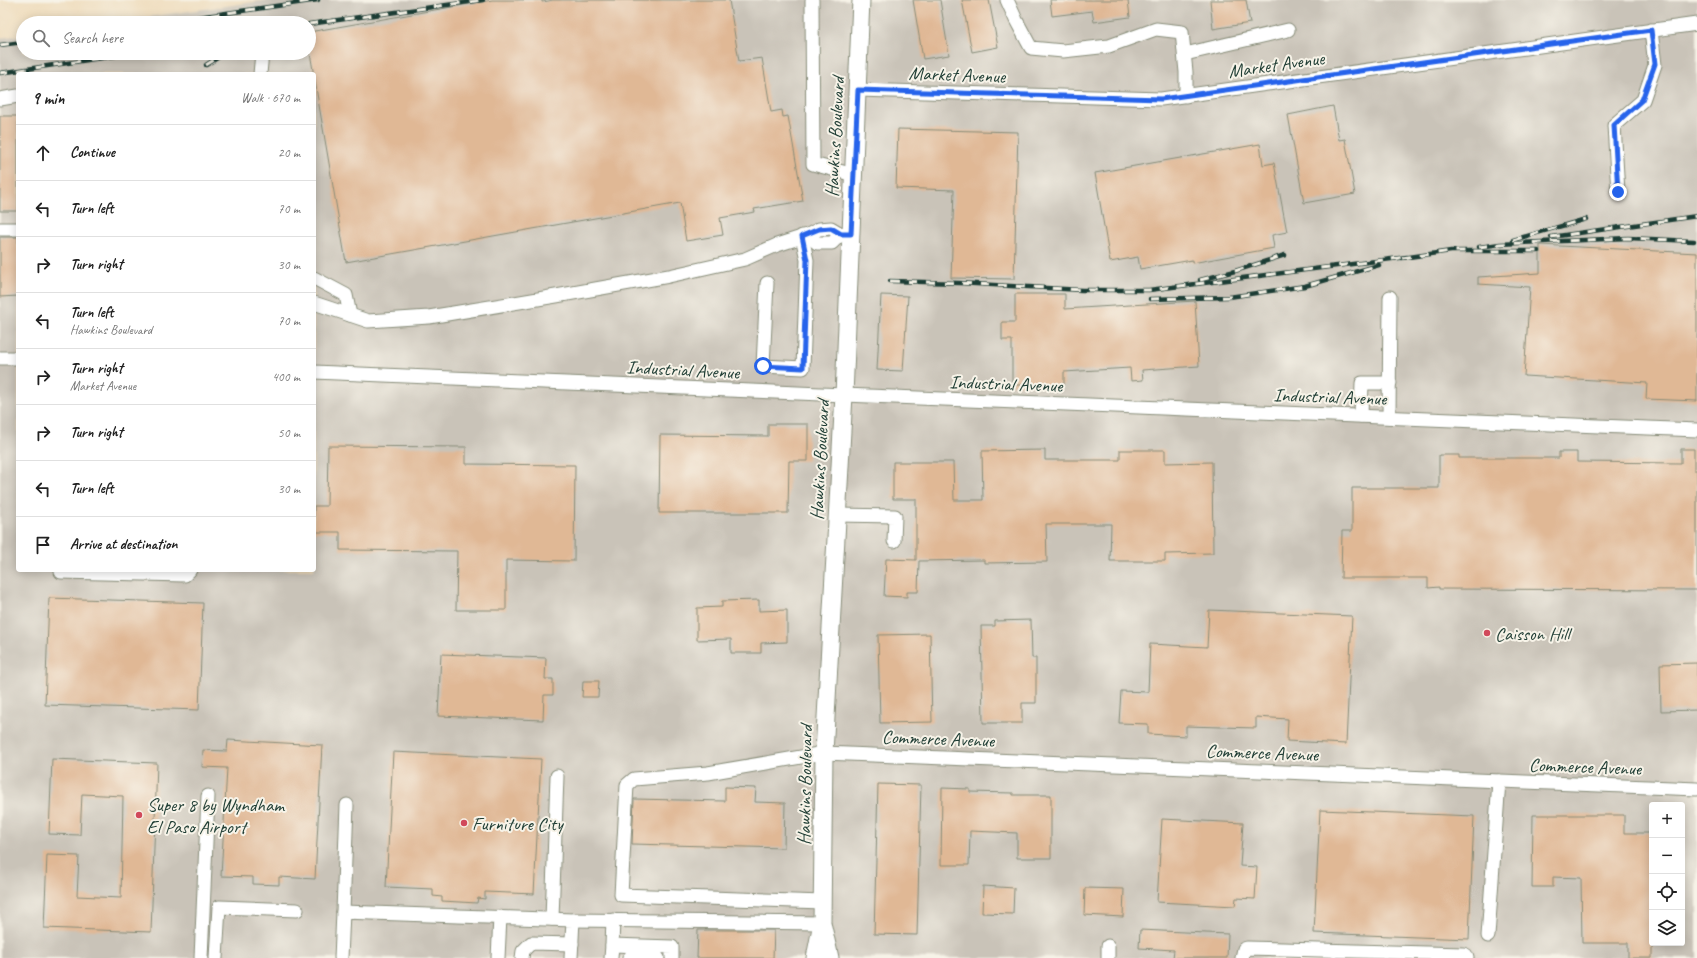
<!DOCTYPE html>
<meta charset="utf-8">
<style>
body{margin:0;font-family:Caveat,sans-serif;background:#f6f6f6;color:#222}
.controls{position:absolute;right:12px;bottom:12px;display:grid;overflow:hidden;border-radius:4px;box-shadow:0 2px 10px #0003}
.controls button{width:36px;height:36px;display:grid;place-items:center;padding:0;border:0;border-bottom:1px solid #e0e0e0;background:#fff;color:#222;font:20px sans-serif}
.stop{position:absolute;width:12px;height:12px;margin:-9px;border:3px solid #2563eb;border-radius:50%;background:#fff}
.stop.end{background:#2563eb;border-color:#fff;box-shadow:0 1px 4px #0008}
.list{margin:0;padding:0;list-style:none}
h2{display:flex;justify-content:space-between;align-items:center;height:52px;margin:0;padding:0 16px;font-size:17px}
h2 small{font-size:13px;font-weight:400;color:#767676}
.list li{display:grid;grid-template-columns:26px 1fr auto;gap:12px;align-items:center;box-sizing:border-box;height:56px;padding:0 16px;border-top:1px solid #e0e0e0}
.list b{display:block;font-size:15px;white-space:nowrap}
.list p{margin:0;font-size:13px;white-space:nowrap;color:#767676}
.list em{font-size:13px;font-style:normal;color:#767676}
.icon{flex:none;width:22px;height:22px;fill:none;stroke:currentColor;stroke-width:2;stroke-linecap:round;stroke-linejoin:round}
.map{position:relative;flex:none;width:1697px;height:958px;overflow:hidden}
.search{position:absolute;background:#fff;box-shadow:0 2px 10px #0003;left:16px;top:16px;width:300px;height:44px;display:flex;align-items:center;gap:10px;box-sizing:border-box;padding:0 14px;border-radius:22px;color:#767676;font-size:15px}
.panel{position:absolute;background:#fff;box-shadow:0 2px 10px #0003;left:16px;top:72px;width:300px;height:500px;border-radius:4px}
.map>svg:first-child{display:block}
.industrial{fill:#c9c3b8;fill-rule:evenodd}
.building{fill:#e0b895}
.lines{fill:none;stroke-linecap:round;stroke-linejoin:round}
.minor-casing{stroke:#878c78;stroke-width:15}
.major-casing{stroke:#878c78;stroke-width:19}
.minor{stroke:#fff;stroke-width:13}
.major{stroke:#fff;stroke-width:17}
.rail-casing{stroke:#1f3d34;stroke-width:4.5}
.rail{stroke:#f7f3e8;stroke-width:3;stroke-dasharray:9;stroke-linecap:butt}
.route{stroke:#2563eb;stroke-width:5}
.poi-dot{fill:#d1495b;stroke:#f7f3e8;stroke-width:1.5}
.labels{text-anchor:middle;stroke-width:4;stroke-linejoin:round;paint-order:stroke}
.street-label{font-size:19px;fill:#1f3d34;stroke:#f7f3e8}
.poi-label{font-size:19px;fill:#1f3d34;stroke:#f7f3e8;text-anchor:start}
</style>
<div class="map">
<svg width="1697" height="958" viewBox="0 0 1697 958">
<rect width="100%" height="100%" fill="#f7f3e8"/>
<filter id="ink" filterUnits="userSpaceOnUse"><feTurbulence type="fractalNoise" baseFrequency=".025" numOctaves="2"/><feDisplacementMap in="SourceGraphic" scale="8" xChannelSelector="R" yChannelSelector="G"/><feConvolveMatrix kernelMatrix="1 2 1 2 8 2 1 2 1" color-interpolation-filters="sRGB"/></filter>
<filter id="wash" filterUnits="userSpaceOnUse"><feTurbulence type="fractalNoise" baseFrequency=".012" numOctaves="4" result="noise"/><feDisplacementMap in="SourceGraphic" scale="16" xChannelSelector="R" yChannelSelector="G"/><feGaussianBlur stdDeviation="0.9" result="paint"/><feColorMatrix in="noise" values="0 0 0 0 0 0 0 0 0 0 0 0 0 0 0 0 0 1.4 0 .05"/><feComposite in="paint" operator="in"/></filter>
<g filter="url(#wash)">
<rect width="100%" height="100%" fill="#efdcbb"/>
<path class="industrial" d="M268,0h1429v958h-1697v-920l23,-3v18h286v-30h-203zM18,74h296v496h-296zM1652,805h30v138h-30z"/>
<g id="blocks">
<g class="building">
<polygon points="492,0 542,0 542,2 553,0 729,0 739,61 762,58 771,112 782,110 783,117 788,116 803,201 754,209 755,212 720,218 723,235 686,241 680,203 346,262 309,47 309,32"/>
<polygon points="913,0 940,0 949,55 923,59"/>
<polygon points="962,0 989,0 998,47 972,52"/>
<polygon points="1050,0 1128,0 1130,17 1094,22 1092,11 1052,16"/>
<polygon points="1210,0 1246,0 1250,23 1213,29"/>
<polygon points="1333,106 1339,140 1345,139 1355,194 1304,203 1288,115"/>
<rect x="0" y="116" width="18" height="95"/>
<polygon points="898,129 1018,132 1014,279 951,278 954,190 896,188"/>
<polygon points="1260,144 1263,165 1274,163 1287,232 1272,235 1274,248 1192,263 1192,260 1140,269 1138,257 1110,262 1095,173"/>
<polygon points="0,237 18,237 18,296 0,297"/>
<polygon points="1540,245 1697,253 1697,401 1646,399 1647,383 1524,376 1530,287 1478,284 1478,277 1540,273"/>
<polygon points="1015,294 1065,294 1065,309 1195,301 1199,366 1142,370 1143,380 1131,381 1130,368 1064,372 1064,385 1012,385 1012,340 1002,340 1002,322 1015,322"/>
<polygon points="881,295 908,296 903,371 877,370"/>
<polygon points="768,424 808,424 808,461 789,461 788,513 659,513 660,435 768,436"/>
<polygon points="328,446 466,447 466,464 575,465 574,561 506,560 506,610 456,610 457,551 340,550 340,532 314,532 314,506 327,506"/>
<polygon points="1681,449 1694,449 1694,470 1697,470 1697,590 1439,589 1439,587 1428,588 1428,578 1341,578 1342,531 1352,531 1352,488 1439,488 1439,455 1459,455 1459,458 1559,458 1559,452 1577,452 1577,462 1681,463"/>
<polygon points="1045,450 1045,460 1120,460 1120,450 1165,450 1165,463 1212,462 1213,553 1165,554 1165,561 1110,561 1111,524 1046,524 1047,562 984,563 984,560 919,561 918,592 907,592 907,597 884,596 886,559 916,560 916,499 893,499 893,462 953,462 954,500 983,500 982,451"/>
<polygon points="49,598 203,603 199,710 45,705"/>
<polygon points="759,600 759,611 787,610 787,642 761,643 761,653 731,653 731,639 697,640 697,608 722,607 722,601"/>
<polygon points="1209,610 1352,616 1346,744 1287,741 1288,719 1256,717 1256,728 1186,726 1186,736 1148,734 1148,724 1119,723 1121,691 1148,692 1150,644 1207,647"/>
<polygon points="1031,620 1032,658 1036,658 1036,703 1022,703 1022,723 983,723 981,626 995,626 995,621"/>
<polygon points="930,634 932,722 880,723 878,635"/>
<polygon points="441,654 546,658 545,679 553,679 553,695 544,695 543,720 438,716"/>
<polygon points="1697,663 1697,710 1661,711 1660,664"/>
<polygon points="583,681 599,681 598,697 582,697"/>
<polygon points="228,740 322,745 315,879 279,877 279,885 253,884 253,877 221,876 227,768 202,767 203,750 227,751"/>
<polygon points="393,752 541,759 534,894 485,892 485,899 478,898 477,903 442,901 442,897 433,896 433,889 386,887"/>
<polygon points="52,759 157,763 151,932 44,928 47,855 79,856 77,896 121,898 123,796 82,794 80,835 49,834"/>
<polygon points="878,784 921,785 917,935 874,934"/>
<polygon points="725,787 756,788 755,802 785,803 784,848 632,844 634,799 725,801"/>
<polygon points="942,788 970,789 970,792 1013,793 1013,795 1051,795 1051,858 1017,858 1017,833 970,831 969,865 941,865"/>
<polygon points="1320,810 1474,816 1469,939 1314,933"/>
<polygon points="1533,815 1624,815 1624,833 1652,833 1652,958 1628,958 1628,943 1582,943 1581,878 1553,877 1553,887 1532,887"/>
<polygon points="1162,819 1243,823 1240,866 1257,867 1255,899 1236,898 1235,906 1157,902"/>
<polygon points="983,886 1014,888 1013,914 982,913"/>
<polygon points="1085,888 1124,889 1123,917 1084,915"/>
<polygon points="698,930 774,930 773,958 697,958"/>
<polygon points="1140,930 1228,934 1227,958 1173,958 1174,950 1139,948"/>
</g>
</g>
</g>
<g filter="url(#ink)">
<use href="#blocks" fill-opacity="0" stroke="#878c78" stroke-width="1"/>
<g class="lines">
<defs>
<g id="minor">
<polyline points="812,0 813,164 854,175"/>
<polyline points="1007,0 1016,20 1031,48 1063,51 1109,46 1156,29 1182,32 1186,72 1186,96"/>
<polyline points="1185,54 1288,30"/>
<polyline points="260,74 262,53"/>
<polyline points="858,90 1161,99 1697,24"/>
<polyline points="0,99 18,96"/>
<polyline points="1618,192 1614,125 1643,100 1655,65 1651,30"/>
<polyline points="0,229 18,229"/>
<polyline points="808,235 817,243 832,243 841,234"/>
<polyline points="314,278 346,295 350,315"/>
<polyline points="767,283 763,366 803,368 807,260 802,236"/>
<polyline points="314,303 368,321 429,317 556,296 669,276 745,259 777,245 808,235 819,229 831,228 841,234 851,234"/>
<polyline points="0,358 18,358"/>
<polyline points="314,372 844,395 1697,430"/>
<polyline points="1361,416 1362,383 1390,383"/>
<polyline points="1389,417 1390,297"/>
<polyline points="837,515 895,516 894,541"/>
<polyline points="61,570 61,572 185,575 190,570"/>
<polyline points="823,902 621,895 627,785 634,779 708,773 824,753 1697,789"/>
<polyline points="343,912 347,805"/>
<polyline points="552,919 557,776"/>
<polyline points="573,920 822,923"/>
<polyline points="1488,936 1499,781"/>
<polyline points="612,945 613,920"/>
<polyline points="201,958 208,796"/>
<polyline points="216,958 219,907 297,910"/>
<polyline points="341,958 343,912 573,920 571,958"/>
<polyline points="498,958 500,917"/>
<polyline points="522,958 523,951 531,943 572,944"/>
<polyline points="611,958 612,945 672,947 672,958"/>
<polyline points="629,958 633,955 656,956 658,958"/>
<polyline points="1108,958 1108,946"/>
<polyline points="1242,958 1244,949 1247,948 1463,954 1466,955 1467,958"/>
</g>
<g id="major">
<polyline points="823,927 830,958"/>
<polyline points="815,958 822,923 824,753 844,395 861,0"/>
</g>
</defs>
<use href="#minor" class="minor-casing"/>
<use href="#major" class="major-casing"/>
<use href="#minor" class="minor"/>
<use href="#major" class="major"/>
<defs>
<g id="rail">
<polyline points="157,23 318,0"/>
<polyline points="210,23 225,18"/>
<polyline points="309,24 483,0"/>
<polyline points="0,45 23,42"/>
<polyline points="206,65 225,53"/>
<polyline points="0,73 135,53"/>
<polyline points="1551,237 1697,216"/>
<polyline points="1513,240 1586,219"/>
<polyline points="1479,247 1500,244 1628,238 1694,241"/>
<polyline points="1402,258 1451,251 1538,251"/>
<polyline points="1200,280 1235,271 1285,255"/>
<polyline points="890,281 959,283 1082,290 1149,290 1407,257"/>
<polyline points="1150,299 1229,297 1305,286 1379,265"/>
</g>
</defs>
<use href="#rail" class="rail-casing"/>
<use href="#rail" class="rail"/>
</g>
</g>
<g class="lines" filter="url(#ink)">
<polyline class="route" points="763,366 803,368 807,260 802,236 819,229 831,228 841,234 851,234 858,90 1161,99 1651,30 1655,64 1642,100 1614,125 1618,192"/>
</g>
<g class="poi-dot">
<circle cx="1487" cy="633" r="4"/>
<circle cx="139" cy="815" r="4"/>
<circle cx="464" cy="823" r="4"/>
</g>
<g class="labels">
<g class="street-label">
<text transform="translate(1276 64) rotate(-8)" y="7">Market Avenue</text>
<text transform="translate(957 74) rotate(2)" y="7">Market Avenue</text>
<text transform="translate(834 137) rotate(-87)" y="7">Hawkins Boulevard</text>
<text transform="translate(683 369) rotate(3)" y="7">Industrial Avenue</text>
<text transform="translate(1006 383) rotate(2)" y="7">Industrial Avenue</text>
<text transform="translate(1330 396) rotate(2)" y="7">Industrial Avenue</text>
<text transform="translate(819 460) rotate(-87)" y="7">Hawkins Boulevard</text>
<text transform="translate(938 738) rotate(2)" y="7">Commerce Avenue</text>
<text transform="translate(1262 752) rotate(2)" y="7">Commerce Avenue</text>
<text transform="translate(1585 766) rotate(2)" y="7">Commerce Avenue</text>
<text transform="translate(804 785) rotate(-89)" y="7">Hawkins Boulevard</text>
</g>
<g class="poi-label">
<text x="1495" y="640">Caisson Hill</text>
<text x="147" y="811">Super 8 by Wyndham<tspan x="147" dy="22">El Paso Airport</tspan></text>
<text x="472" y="830">Furniture City</text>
</g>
</g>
</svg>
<div class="controls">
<button>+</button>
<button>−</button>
<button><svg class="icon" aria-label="locate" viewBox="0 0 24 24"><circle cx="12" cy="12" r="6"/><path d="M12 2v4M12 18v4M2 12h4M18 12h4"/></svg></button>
<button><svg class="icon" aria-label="layers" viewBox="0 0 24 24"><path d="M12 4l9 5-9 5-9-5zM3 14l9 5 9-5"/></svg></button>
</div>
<div class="stop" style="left:763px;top:366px"></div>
<div class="stop end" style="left:1618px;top:192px"></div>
<div class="search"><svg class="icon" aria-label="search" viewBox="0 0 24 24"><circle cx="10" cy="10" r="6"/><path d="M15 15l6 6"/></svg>Search here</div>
<section class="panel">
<h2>9 min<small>Walk · 670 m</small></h2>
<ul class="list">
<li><svg class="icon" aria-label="ahead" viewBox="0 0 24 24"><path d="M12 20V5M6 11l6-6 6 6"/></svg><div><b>Continue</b></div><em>20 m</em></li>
<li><svg class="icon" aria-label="left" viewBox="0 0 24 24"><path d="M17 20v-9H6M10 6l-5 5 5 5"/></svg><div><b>Turn left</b></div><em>70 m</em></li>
<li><svg class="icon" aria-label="right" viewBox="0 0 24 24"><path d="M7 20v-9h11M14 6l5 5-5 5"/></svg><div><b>Turn right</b></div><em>30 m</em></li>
<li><svg class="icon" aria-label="left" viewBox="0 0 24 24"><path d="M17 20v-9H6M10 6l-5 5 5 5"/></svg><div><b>Turn left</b><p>Hawkins Boulevard</p></div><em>70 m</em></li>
<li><svg class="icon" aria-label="right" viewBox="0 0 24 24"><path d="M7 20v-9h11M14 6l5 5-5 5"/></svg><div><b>Turn right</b><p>Market Avenue</p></div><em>400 m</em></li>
<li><svg class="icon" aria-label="right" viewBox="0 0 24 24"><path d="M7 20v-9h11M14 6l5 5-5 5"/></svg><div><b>Turn right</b></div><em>50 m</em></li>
<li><svg class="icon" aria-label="left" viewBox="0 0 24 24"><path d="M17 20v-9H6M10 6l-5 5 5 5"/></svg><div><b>Turn left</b></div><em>30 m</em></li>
<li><svg class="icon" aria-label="arrive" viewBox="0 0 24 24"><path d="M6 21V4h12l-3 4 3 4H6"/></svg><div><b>Arrive at destination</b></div></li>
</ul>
</section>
</div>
